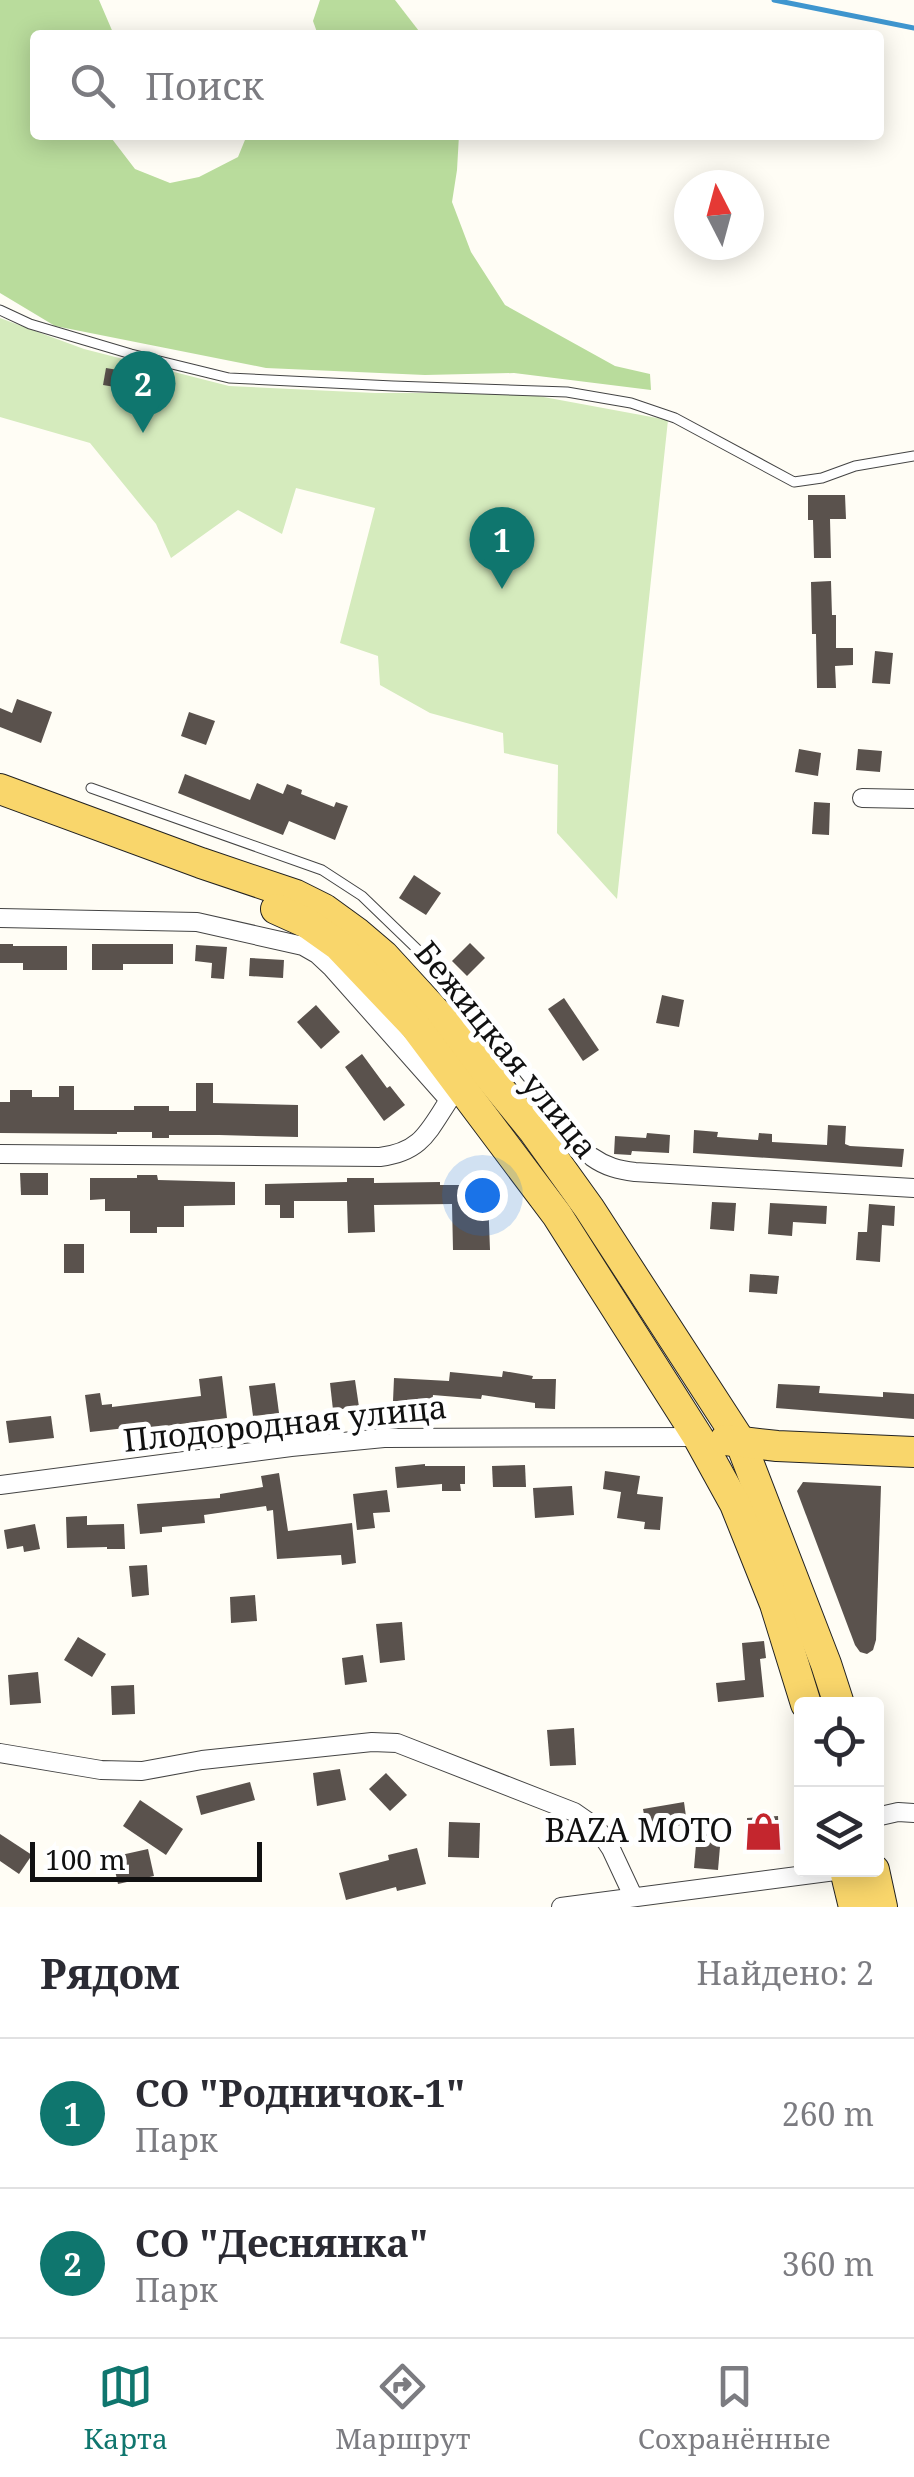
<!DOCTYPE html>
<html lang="ru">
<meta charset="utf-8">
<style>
body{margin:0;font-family:"Noto Serif",serif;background:#f2f2f3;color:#2b2b33}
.controls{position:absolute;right:30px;bottom:30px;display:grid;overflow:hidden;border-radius:10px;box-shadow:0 5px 25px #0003}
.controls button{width:90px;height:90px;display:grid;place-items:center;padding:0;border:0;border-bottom:2px solid #e1e1e2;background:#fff;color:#2b2b33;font:50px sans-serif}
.compass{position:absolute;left:674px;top:170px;width:90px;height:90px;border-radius:50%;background:#fff;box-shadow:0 5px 25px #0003;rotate:354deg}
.scale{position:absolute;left:30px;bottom:25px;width:232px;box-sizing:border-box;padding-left:10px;border:5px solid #111;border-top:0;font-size:28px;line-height:35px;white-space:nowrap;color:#111;-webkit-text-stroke:8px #fff;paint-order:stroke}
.you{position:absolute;left:482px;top:1195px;width:35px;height:35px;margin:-25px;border:8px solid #fff;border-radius:50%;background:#1a73e8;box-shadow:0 0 0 15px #1a73e833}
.badge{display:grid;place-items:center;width:65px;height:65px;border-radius:50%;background:#0f766e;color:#fff;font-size:32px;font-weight:700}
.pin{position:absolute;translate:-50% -82px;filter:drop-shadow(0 2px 5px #0008)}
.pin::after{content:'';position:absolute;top:52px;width:35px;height:30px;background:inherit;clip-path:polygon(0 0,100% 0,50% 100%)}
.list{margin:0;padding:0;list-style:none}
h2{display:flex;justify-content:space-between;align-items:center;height:130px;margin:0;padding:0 40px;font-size:42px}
h2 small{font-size:32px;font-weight:400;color:#7c7c81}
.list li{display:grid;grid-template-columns:65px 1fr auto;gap:30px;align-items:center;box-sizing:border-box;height:150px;padding:0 40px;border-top:2px solid #e1e1e2}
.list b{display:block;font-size:38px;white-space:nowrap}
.list p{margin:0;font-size:32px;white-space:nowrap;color:#7c7c81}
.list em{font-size:32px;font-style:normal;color:#7c7c81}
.icon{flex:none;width:55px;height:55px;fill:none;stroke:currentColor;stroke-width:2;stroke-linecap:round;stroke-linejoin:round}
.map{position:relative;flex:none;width:914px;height:1907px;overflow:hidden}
.search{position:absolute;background:#fff;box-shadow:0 5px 25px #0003;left:30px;right:30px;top:30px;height:110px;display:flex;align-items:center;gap:25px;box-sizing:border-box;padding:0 35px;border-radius:10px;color:#7c7c81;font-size:38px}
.sheet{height:430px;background:#fff}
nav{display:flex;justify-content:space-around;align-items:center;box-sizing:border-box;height:140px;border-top:2px solid #e1e1e2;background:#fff;font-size:28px;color:#7c7c81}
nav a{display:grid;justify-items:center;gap:5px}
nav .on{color:#0f766e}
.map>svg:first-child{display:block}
.green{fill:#d5ebbd}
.forest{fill:#b9dc9c}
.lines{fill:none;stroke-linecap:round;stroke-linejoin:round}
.stream{stroke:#3f96cf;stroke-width:5}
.building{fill:#5a524d}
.lane-casing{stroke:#444;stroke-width:11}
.street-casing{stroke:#444;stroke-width:20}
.primary-casing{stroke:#222;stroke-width:32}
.lane{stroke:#fff;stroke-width:9}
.street{stroke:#fff;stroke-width:18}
.primary{stroke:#f9d66b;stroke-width:30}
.labels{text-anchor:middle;stroke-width:10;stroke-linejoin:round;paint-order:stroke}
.street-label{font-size:32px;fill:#111;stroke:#fff}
.poi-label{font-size:32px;fill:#111;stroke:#fff;text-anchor:end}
</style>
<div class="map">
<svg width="914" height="1907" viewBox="0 0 914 1907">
<rect width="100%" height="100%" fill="#fffdf5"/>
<polygon class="green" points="0,318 84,349 229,386 375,393 522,393 668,420 617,899 557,833 558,765 504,753 503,733 430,713 380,685 378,656 340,643 375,508 296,488 282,534 238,510 171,558 156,524 90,443 0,417"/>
<g class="forest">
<polygon points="0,0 99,0 114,35 35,35 35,135 109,135 135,169 170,183 199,177 238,157 247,135 459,135 457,170 452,202 471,252 505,305 615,366 650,374 651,390 514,373 425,375 266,368 55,326 0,293"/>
<polygon points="320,0 395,0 422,35 318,35 313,21"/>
</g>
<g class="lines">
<polyline class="stream" points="774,0 914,28"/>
</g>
<g class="building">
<polygon points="106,368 136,373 133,390 103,385"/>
<polygon points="808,495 845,495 846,519 830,519 831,558 814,558 813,520 808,520"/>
<polygon points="831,581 832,615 836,615 836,648 853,648 853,665 835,666 836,688 817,688 816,634 812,634 811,582"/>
<polygon points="875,651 893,653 890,684 872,683"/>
<polygon points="17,699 52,712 41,743 0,727 0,708 12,713"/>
<polygon points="189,712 215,721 206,745 181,736"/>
<polygon points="799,749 821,753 818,776 795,772"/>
<polygon points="858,749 882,751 880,772 856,770"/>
<polygon points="185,774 250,800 257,783 283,794 287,784 302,790 301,794 334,807 336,802 348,806 335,840 289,821 283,835 178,793"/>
<polygon points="814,802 830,803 829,835 812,834"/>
<polygon points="414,875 441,893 426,915 399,898"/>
<polygon points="470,943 485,958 467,976 452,961"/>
<polygon points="0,944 13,944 13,946 67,946 67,970 23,970 23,963 0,963"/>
<polygon points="92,944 173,944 173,964 123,964 123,970 92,970"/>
<polygon points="196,945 227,947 224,979 211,978 212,963 195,961"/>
<polygon points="250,958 284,960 283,978 249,976"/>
<polygon points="662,995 684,1000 679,1027 656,1023"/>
<polygon points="564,998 599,1050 583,1061 548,1009"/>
<polygon points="316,1005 340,1032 321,1049 297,1022"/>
<polygon points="362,1054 387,1088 390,1086 405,1105 384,1121 345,1067"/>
<polygon points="196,1083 213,1083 213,1103 298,1105 298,1137 219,1135 169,1135 169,1138 152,1138 152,1132 117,1132 117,1134 0,1133 0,1102 10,1102 10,1090 32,1090 32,1097 59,1097 59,1086 74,1086 74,1110 134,1110 134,1106 169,1106 169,1111 196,1111"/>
<polygon points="828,1125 846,1126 845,1144 850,1146 904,1149 902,1167 693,1153 694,1130 718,1132 717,1137 758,1140 759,1133 772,1134 772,1142 827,1145"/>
<polygon points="647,1133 670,1135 669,1153 632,1151 631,1155 614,1154 615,1136 646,1138"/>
<polygon points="20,1173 48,1173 48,1195 21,1195"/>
<polygon points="137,1175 157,1175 158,1180 235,1182 235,1205 184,1206 184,1227 157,1227 157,1233 130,1233 130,1211 105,1211 105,1199 90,1200 90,1178 137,1178"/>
<polygon points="347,1178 374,1178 374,1183 440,1182 440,1185 464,1185 464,1192 478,1192 478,1197 488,1197 490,1250 453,1250 452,1204 374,1205 375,1232 348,1233 347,1201 294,1201 294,1218 280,1218 280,1205 265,1205 265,1184 347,1182"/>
<polygon points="712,1202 736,1203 734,1231 710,1229"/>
<polygon points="770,1203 827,1206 826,1224 793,1222 792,1236 768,1234"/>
<polygon points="869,1204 895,1206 894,1226 882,1225 880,1262 856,1260 858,1232 867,1232"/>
<rect x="64" y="1244" width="20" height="29"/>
<polygon points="750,1274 779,1276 777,1294 749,1292"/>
<polygon points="503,1371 533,1376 532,1379 556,1379 555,1409 535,1408 535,1403 482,1395 481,1399 433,1395 432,1403 393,1401 394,1378 449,1381 450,1372 502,1377"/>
<polygon points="222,1376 227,1418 126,1431 126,1428 90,1432 85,1395 100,1393 102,1405 112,1404 112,1407 201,1396 199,1379"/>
<polygon points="355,1380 359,1407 333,1410 330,1383"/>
<polygon points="275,1383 279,1413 253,1416 249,1386"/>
<polygon points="778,1384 820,1386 819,1393 883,1397 883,1392 914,1394 914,1419 776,1408"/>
<polygon points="51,1416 54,1438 9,1443 6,1421"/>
<polygon points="425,1464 425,1466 465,1466 465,1484 460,1484 461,1491 442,1491 442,1484 397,1488 395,1467"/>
<polygon points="525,1465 526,1487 493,1487 492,1466"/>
<polygon points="605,1471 640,1476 637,1494 663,1497 660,1530 644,1529 645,1522 617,1518 621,1492 603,1489"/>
<polygon points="279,1473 288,1531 352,1523 356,1563 342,1565 341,1555 277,1559 273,1510 267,1511 266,1506 204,1515 205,1523 162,1527 162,1532 140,1534 137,1504 220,1498 220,1494 263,1487 261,1476"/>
<polygon points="803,1482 881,1486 876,1640 873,1650 867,1654 860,1652 855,1645 797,1491"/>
<polygon points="572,1486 574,1515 535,1518 533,1488"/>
<polygon points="387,1490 390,1512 373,1513 375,1528 357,1530 353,1494"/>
<polygon points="87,1516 87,1525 124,1524 125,1549 107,1549 107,1547 67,1548 66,1517"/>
<polygon points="35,1524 40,1549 24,1552 23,1546 7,1549 4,1530"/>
<polygon points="147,1565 149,1595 132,1597 129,1566"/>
<polygon points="255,1595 257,1621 231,1623 230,1597"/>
<polygon points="402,1622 405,1660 380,1663 376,1624"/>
<polygon points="78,1637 106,1654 92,1677 64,1660"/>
<polygon points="764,1641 766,1658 760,1659 764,1697 718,1702 716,1683 745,1680 742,1643"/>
<polygon points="363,1655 367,1682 345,1685 342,1658"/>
<polygon points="38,1672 41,1703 10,1705 8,1675"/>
<polygon points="134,1685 135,1714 112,1715 111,1686"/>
<polygon points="574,1728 576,1765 550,1766 547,1730"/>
<polygon points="340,1769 346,1800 317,1806 313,1773"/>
<polygon points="386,1773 407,1795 390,1811 369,1789"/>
<polygon points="250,1782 255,1800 201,1815 196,1796"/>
<polygon points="140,1800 183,1829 166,1855 123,1826"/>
<polygon points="684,1802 687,1824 647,1831 643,1809"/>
<polygon points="778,1816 779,1843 748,1845 747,1818"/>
<polygon points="449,1822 480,1823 479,1858 448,1857"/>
<polygon points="697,1833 721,1835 718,1870 694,1868"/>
<polygon points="0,1834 32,1855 19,1874 0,1861"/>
<polygon points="417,1848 426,1884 397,1891 396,1887 346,1900 339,1873 389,1860 388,1855"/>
<polygon points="148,1849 154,1876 118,1884 112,1857"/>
</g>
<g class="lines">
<defs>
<g id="lane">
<polyline points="0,310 30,324 131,354 229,378 393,386 567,392 631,403 675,418 794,482 822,478 855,466 914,456"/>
<polyline points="91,788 322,870 362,896 448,979 592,1157"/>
</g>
<g id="street">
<polyline points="862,798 914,799"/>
<path d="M0,918l197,4 106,24 14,8 15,14 117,132c-21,32 -28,52 -69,57l-380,-3"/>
<path d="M592,1157c14,10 27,13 43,15l279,16"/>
<polyline points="0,1485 291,1447 384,1438 698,1437"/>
<polyline points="0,1753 101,1770 142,1771 202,1760 372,1742 397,1743 574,1812 597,1828 611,1849 633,1896"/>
<polyline points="876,1817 898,1812 914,1813"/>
<polyline points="561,1907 843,1870"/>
</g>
<g id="primary">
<polyline points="0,789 201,863 296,895 324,909 357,933 384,956 450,1028 533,1130 589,1208 740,1441 826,1664 839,1704"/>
<polyline points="276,909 307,923 338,945 415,1026 557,1215 698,1437 735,1504 775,1604 806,1704"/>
<polyline points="725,1440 777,1446 914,1452"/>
<polyline points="845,1870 854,1907"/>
<polyline points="874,1870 882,1907"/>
</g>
</defs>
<use href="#lane" class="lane-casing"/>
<use href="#street" class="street-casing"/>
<use href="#primary" class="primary-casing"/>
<use href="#lane" class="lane"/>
<use href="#street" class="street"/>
<use href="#primary" class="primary"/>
</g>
<defs>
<symbol id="shop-bare" viewBox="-9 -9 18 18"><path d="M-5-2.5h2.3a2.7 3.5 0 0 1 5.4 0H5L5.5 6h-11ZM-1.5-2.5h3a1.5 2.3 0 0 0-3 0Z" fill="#c4262e" stroke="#fff" stroke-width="2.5" paint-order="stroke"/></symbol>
</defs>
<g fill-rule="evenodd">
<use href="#shop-bare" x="736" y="1804" width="55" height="55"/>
</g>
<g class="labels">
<g class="street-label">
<text transform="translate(506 1050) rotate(51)" y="11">Бежицкая улица</text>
<text transform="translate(285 1424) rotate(-6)" y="11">Плодородная улица</text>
</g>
<g class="poi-label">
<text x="733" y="1842">BAZA MOTO</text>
</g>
</g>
</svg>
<div class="controls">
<button><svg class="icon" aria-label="locate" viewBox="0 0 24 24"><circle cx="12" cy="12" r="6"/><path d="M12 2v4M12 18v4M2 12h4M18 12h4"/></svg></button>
<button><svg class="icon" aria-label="layers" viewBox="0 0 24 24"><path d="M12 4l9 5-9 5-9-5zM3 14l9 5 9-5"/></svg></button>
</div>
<svg class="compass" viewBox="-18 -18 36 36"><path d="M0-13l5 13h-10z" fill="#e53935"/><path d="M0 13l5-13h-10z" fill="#7c7c81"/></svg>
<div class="scale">100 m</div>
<div class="you"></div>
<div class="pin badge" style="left:502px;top:589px">1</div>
<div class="pin badge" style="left:143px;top:433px">2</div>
<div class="search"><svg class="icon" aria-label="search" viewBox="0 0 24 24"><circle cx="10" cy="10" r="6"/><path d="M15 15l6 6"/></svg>Поиск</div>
</div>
<section class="sheet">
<h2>Рядом<small>Найдено: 2</small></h2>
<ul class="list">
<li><span class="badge">1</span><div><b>СО &quot;Родничок-1&quot;</b><p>Парк</p></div><em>260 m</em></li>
<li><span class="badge">2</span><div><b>СО &quot;Деснянка&quot;</b><p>Парк</p></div><em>360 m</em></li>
</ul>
</section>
<nav>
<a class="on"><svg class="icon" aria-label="map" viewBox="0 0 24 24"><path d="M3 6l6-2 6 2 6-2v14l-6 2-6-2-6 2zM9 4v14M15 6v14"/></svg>Карта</a>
<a><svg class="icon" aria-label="directions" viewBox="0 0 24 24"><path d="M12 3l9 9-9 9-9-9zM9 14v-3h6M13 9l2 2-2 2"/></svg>Маршрут</a>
<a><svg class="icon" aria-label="saved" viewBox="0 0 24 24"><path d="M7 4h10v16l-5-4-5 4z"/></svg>Сохранённые</a>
</nav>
